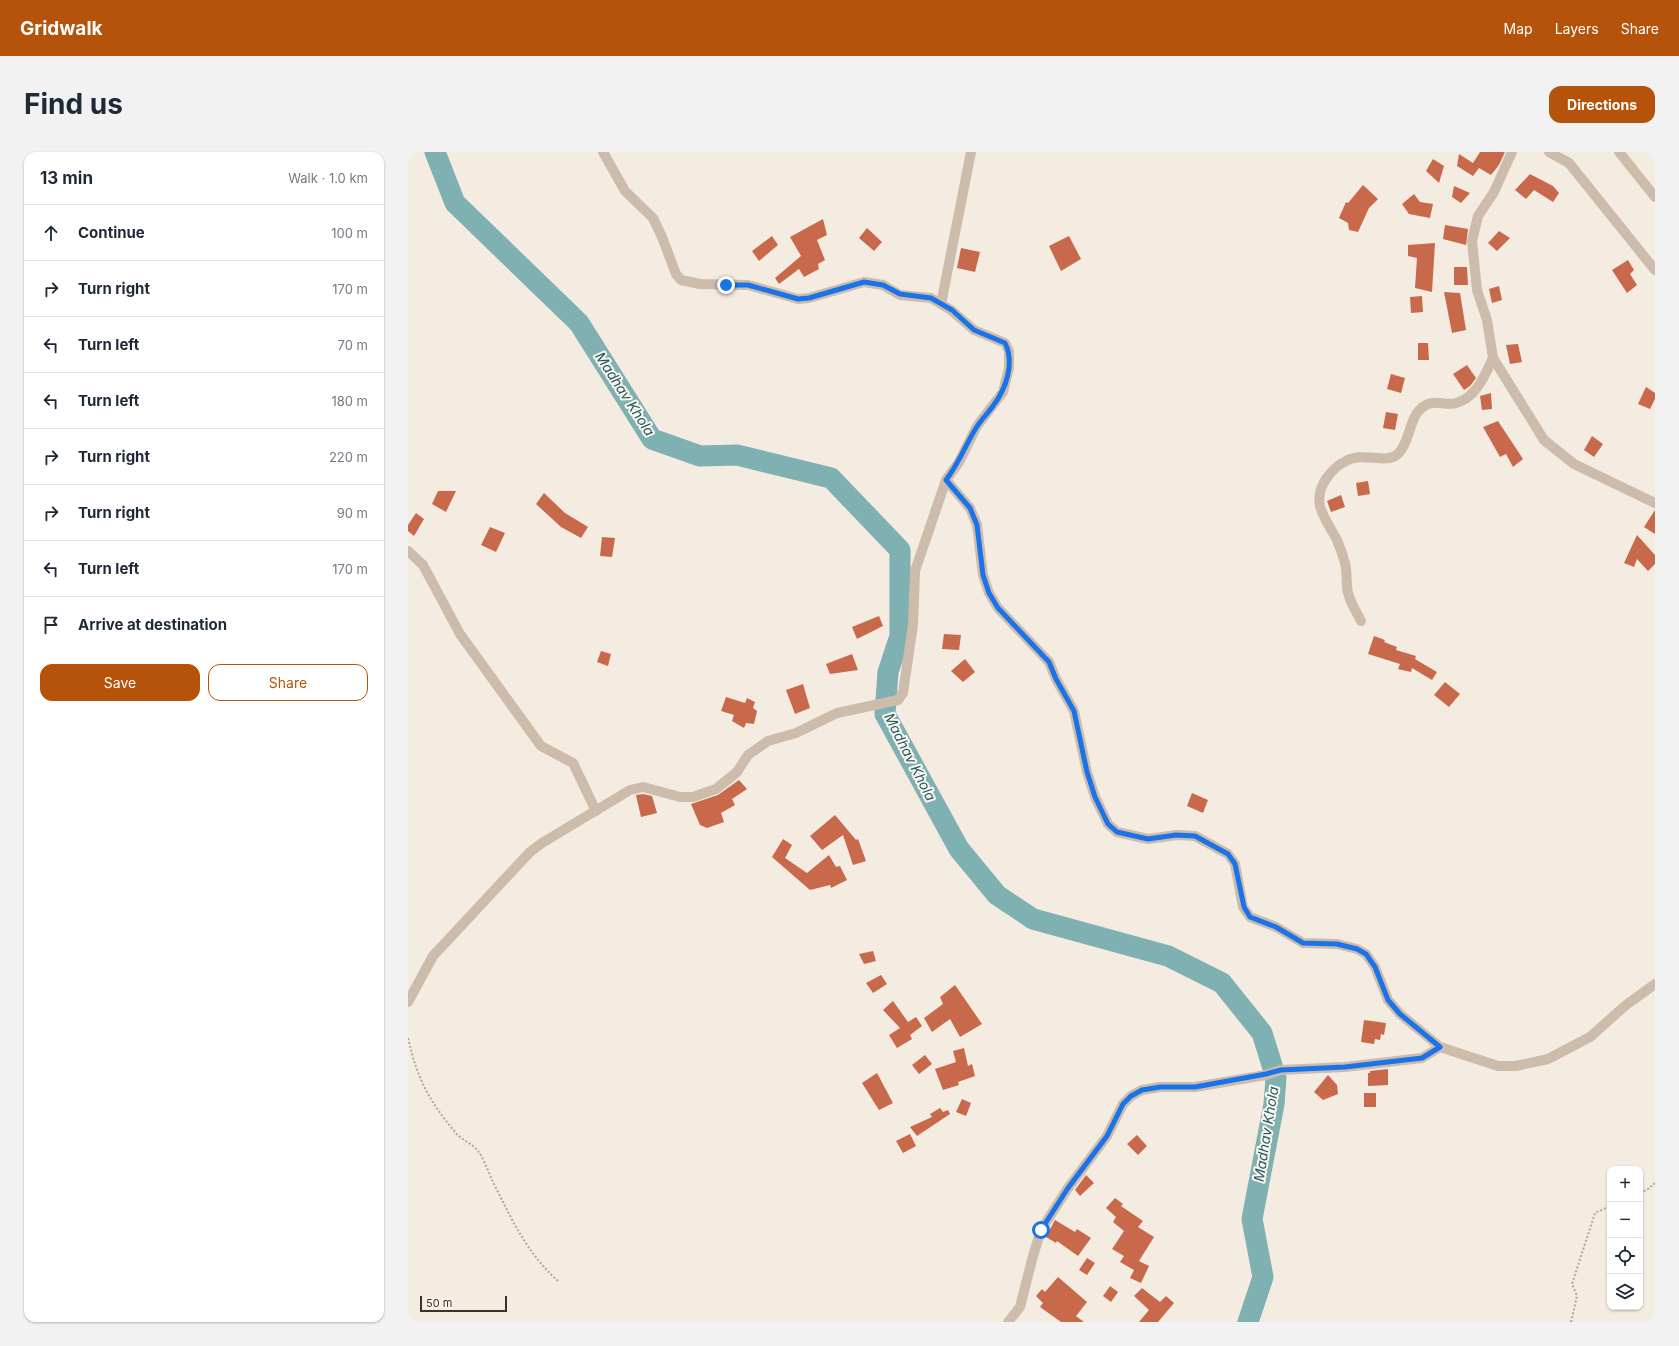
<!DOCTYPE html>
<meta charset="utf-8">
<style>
body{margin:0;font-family:Inter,sans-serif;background:#f2f2f3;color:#1f2937}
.controls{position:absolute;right:12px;bottom:12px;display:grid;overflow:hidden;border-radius:8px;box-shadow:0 1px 3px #0004}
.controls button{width:36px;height:36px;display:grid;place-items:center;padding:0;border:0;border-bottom:1px solid #e0e1e3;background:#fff;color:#1f2937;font:20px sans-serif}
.scale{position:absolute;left:12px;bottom:10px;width:87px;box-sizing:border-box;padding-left:4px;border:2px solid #3b302b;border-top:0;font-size:11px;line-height:14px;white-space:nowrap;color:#3b302b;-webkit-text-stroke:3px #fbf5ee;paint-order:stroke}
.stop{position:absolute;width:12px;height:12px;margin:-9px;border:3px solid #1a73e8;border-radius:50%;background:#fff}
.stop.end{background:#1a73e8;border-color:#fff;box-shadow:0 1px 4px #0008}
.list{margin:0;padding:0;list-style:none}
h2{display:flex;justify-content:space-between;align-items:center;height:52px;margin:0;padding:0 16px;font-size:17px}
h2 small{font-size:13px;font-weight:400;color:#747a83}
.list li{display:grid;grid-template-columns:26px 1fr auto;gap:12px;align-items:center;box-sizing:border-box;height:56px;padding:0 16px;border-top:1px solid #e0e1e3}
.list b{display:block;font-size:15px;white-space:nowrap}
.list em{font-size:13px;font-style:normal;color:#747a83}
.actions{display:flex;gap:8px;padding:12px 16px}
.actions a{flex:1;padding:9px 0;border:1px solid #b45309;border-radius:12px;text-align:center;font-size:14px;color:#b45309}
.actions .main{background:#b45309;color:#fff}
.icon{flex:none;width:22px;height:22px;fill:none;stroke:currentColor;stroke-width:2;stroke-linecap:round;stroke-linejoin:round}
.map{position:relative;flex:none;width:1247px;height:1170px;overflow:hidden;border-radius:12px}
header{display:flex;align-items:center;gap:24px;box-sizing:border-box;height:56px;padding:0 20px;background:#b45309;color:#fff}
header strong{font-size:19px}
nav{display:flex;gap:22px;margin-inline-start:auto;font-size:14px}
.intro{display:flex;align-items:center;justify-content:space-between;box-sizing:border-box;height:96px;padding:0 24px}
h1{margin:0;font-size:28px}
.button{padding:10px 18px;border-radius:12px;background:#b45309;color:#fff;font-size:14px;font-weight:700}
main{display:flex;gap:24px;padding:0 24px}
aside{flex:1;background:#fff;border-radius:12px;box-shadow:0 1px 3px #0004}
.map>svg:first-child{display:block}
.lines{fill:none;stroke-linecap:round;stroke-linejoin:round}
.river{stroke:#7fb0b2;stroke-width:21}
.building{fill:#c8694b}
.path{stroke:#b9a596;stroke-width:2;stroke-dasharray:2 2;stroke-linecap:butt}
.minor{stroke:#cdbbac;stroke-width:10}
.tertiary{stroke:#cdbbac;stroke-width:10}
.route{stroke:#1a73e8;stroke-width:5}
.labels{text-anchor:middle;stroke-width:4;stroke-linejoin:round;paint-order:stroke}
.water-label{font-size:14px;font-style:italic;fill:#1f5a5e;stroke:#fbf5ee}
</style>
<header>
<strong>Gridwalk</strong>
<nav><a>Map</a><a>Layers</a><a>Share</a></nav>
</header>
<div class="intro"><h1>Find us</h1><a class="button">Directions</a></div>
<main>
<aside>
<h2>13 min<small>Walk · 1.0 km</small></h2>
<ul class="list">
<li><svg class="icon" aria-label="ahead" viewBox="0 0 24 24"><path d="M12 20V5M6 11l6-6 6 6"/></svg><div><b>Continue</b></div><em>100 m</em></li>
<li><svg class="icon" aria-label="right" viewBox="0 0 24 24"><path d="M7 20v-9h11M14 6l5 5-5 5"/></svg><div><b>Turn right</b></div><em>170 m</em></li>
<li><svg class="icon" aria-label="left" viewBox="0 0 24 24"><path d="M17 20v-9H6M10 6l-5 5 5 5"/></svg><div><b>Turn left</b></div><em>70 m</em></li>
<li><svg class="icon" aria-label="left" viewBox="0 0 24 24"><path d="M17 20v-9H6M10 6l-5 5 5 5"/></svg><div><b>Turn left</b></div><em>180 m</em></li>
<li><svg class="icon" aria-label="right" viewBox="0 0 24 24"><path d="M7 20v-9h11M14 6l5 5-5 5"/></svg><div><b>Turn right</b></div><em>220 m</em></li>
<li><svg class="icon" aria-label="right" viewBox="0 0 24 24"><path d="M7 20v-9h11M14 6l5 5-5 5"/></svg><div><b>Turn right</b></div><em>90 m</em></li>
<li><svg class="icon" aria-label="left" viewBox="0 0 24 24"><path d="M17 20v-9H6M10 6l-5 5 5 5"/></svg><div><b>Turn left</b></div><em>170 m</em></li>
<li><svg class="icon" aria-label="arrive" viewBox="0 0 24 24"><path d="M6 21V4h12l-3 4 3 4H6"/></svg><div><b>Arrive at destination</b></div></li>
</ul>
<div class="actions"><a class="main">Save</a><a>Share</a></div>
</aside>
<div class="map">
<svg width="1247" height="1170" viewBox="0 0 1247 1170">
<rect width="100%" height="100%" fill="#f4ebe1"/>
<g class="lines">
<polyline class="river" points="27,0 47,51 171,171 244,287 292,304 329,303 423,326 492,398 492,484 480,520 477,562 551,697 589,743 625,767 760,804 814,831 854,881 868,926 866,952 844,1067 855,1125 840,1170"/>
</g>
<g class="building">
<polygon points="1072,0 1097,0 1091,13 1083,23 1071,16 1065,24 1049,14 1051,2 1065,11"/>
<polygon points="1025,7 1036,14 1031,31 1018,19"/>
<polygon points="1122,22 1145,34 1151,41 1145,50 1126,38 1118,47 1107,38"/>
<polygon points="955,33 970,47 961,56 950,80 941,78 940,71 931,66 938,50 940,51"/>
<polygon points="1046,34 1062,41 1053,51 1044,45"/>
<polygon points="1006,42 1012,50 1025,52 1022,66 1001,62 994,52"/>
<polygon points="415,67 419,83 409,88 417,108 410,112 411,117 396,125 391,117 371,132 367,126 393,104 382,85"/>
<polygon points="1037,73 1060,77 1058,93 1035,87"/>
<polygon points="459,76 474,90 466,99 451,86"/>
<polygon points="1091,79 1102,86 1089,99 1080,91"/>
<polygon points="364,84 370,93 351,109 344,99"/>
<polygon points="661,84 673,107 653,119 641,94"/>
<polygon points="1027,91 1024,140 1007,136 1009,106 1000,104 1000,93"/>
<polygon points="553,96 572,100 567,120 549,116"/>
<polygon points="1220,108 1226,118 1222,122 1229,133 1219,141 1204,118"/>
<polygon points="1046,115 1059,115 1060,133 1046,133"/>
<polygon points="1091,134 1094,148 1084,151 1081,137"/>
<polygon points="1036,140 1052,141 1058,178 1044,181"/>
<polygon points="1014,144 1015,160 1003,161 1002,145"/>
<polygon points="1010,191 1020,191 1021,208 1010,208"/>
<polygon points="1110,192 1114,210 1102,212 1098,193"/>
<polygon points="1059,213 1068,226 1062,234 1056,238 1045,222"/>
<polygon points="983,222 997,226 993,241 979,237"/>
<polygon points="1238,235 1247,241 1247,247 1242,257 1230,252"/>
<polygon points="1083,241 1084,257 1074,258 1072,244"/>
<polygon points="978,260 990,262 987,278 975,276"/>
<polygon points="1090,269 1115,307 1105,315 1098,302 1092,305 1075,275"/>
<polygon points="1184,284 1195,292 1186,305 1176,298"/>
<polygon points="960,329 962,342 950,344 948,331"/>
<polygon points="30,339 48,339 38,360 24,352"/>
<polygon points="136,341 157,361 180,375 173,386 153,375 128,352"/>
<polygon points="933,343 937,355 923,360 919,349"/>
<polygon points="1247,358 1247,382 1236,375"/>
<polygon points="8,361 16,367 6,384 0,379 0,373"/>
<polygon points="82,375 97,381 88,400 73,393"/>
<polygon points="1229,383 1247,403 1247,412 1240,419 1229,407 1226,415 1216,411"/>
<polygon points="194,385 207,386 204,405 192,404"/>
<polygon points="471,464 475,474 449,487 444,475"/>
<polygon points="536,482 553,483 551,498 534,497"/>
<polygon points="966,484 977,488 976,490 989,495 988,498 1008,504 1007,507 1029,520 1024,528 1004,516 1003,520 990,517 992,512 960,502"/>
<polygon points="193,499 203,502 200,514 189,510"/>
<polygon points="444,502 450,518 422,522 418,512"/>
<polygon points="557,507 567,520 555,530 543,519"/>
<polygon points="1037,530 1052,542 1041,555 1026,543"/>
<polygon points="395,532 402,556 387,562 378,538"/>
<polygon points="318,545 337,551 339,546 347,550 345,556 349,559 346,572 338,571 336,576 324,569 326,563 313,559"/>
<polygon points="331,628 339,637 324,647 327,653 313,661 316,670 299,676 292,673 283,652 310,643"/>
<polygon points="784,641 800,648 795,661 779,654"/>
<polygon points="235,642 244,644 249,661 233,665 228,643"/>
<polygon points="427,663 448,688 450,687 458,709 445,713 435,683 414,698 402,684"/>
<polygon points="375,687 384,693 377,706 399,721 421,703 428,715 432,714 439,728 423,736 422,733 402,738 364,705"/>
<polygon points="465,799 468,809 456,812 451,802"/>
<polygon points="473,823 479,832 465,841 458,831"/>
<polygon points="547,833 574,872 552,885 542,867 524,880 516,866 535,852 532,845"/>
<polygon points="485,849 500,870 508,865 514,874 502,883 504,887 489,896 481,883 492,876 475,858"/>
<polygon points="956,868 978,871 976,883 973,882 972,888 967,887 966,892 953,890"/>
<polygon points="556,896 560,914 564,912 567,924 550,930 551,933 535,938 527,917 548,910 545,899"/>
<polygon points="517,903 524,912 511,922 504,913"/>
<polygon points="980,917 980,933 960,934 960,921 962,921 962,919"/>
<polygon points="469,921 485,951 471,958 454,931"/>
<polygon points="920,923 929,933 930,942 915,948 906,940"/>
<rect x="956" y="941" width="12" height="14"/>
<polygon points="554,947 563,951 558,964 548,960"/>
<polygon points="532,956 535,960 540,958 542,962 509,984 502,975 524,965 522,962"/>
<polygon points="502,982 508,994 495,1001 488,989"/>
<polygon points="729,983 739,994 730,1003 719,992"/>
<polygon points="678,1023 686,1031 672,1044 667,1038"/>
<polygon points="707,1046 715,1052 713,1054 735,1069 730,1075 746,1085 731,1109 741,1114 733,1131 722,1126 726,1118 712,1110 716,1104 704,1097 716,1079 705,1070 708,1065 698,1056"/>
<polygon points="647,1068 667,1080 669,1077 683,1086 670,1104 649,1089 648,1091 638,1085"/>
<polygon points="679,1106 687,1111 679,1123 671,1118"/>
<polygon points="650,1125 679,1150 668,1164 676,1170 653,1170 632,1155 635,1151 628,1144 634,1137 637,1140"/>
<polygon points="702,1134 710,1140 703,1150 695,1144"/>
<polygon points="734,1136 752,1150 758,1144 766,1151 750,1170 731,1170 741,1158 726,1144"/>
</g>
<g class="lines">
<g class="path">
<path d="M0,886c9,40 21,63 47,94 6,8 18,12 23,19 7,10 11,23 16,33 19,38 33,69 65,98"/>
<polyline points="1232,1041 1240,1037 1247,1031"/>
<polyline points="1163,1170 1169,1144 1164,1132 1187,1061 1202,1054"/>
</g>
<g class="minor">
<polyline points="195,0 217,39 245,66 254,85 268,122 273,128 292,132 340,133 390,147 401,146 456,130 475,133 492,143 523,146 533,152"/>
<polyline points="1141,0 1161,11 1247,118"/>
<polyline points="1211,0 1247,45"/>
<polyline points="538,328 562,356 569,373 575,423 581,441 590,456 641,510 648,527 666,559 679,620 687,645 700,672 709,680 740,687 769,683 787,684 820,702 827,712 835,755 842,765 868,775 895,791 929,792 949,797 958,802 967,815 980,848 992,862 1032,895 1090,914 1108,914 1140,907 1182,885 1218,853 1247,832"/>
<polyline points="0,399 15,413 52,482 133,594 165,611 188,659"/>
<path d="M953,469c-4,-8 -10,-17 -12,-25 -4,-10 -1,-22 -4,-33 -2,-7 -5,-16 -8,-23 -11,-21 -27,-37 -11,-61 5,-7 11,-14 20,-18 17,-10 40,4 52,-7 14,-14 10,-42 30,-50 8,-4 19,2 28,-1 20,-5 29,-28 37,-45"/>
<polyline points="0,850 25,804 122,700 134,691 222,638 235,635 272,645 285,645 308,637 329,620 340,603 360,589 388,581 429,561 490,548 495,541 505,473 507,419 538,328 551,310 569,274 595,240 601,216 601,199 597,191 566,178 543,158 533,152 563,0"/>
<polyline points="600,1170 612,1155 625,1104 633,1078 660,1036 699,984 715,952 723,944 734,938 752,935 787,935 858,923 873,918 937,915 1014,906 1032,895"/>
</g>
<polyline class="tertiary" points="1104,0 1086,40 1070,64 1064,89 1069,138 1079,168 1085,206 1136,288 1166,312 1247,351"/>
</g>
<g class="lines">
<path class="route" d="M318,133h22l50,14 11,-1 55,-16 19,3 17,9 31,4 21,12 22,20 31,13c10,20 1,46 -12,63 -5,7 -12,14 -17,22 -11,18 -17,35 -30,52l24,28 7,17 6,50 6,18 9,15 51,54 7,17 18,32 13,61 8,25 13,27 9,8 31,7 28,-4 19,1 33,18 7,10 9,43 6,10 26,10 27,16 34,1 20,5 9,5 9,13 13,33 12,14 40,33 -18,11 -77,9 -64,3 -15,4 -71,13h-35l-18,3 -11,6 -8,8 -16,32 -39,52 -27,42"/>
</g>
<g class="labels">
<g class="water-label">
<text transform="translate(217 242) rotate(57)" y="5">Madhav Khola</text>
<text transform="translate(502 605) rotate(63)" y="5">Madhav Khola</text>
<text transform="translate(858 982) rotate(-81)" y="5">Madhav Khola</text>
</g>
</g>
</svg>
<div class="controls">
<button>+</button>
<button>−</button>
<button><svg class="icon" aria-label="locate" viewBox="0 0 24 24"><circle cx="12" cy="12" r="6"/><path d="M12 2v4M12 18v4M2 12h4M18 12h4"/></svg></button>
<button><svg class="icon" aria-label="layers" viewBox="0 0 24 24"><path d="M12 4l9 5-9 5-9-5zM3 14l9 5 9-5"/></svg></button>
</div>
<div class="scale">50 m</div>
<div class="stop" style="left:633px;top:1078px"></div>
<div class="stop end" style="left:318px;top:133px"></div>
</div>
</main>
